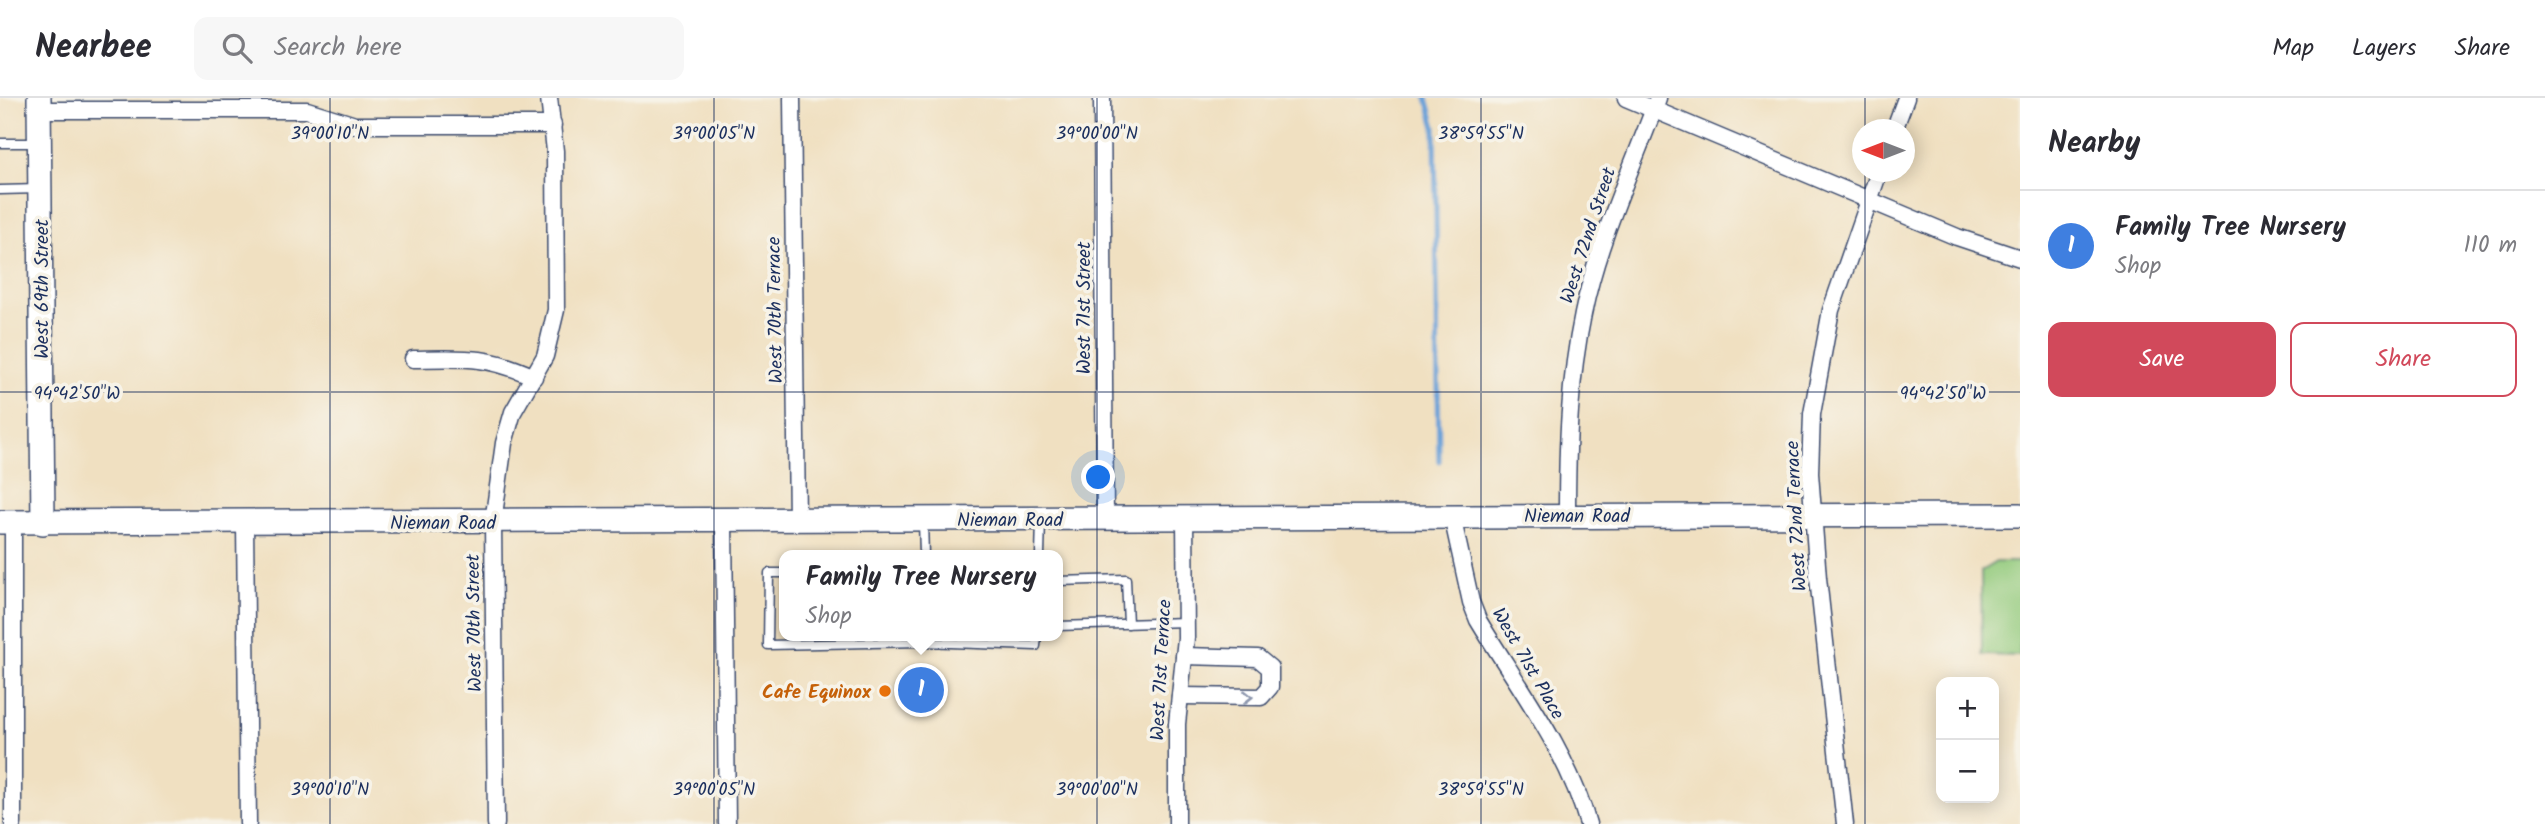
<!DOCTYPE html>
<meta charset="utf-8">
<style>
body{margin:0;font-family:Kalam,sans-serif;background:#f7f7f7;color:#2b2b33}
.controls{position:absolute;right:21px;bottom:21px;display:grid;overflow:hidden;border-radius:14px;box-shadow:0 4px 18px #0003}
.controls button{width:63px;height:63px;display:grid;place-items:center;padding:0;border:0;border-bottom:2px solid #e1e1e2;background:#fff;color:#2b2b33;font:35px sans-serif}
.compass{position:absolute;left:1852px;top:21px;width:63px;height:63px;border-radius:50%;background:#fff;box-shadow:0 4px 18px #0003;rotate:270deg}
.you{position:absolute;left:1099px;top:380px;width:24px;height:24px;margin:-18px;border:5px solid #fff;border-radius:50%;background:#1a73e8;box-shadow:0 0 0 10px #1a73e833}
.badge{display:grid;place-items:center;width:46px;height:46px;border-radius:50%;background:#d1495b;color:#fff;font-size:23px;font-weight:700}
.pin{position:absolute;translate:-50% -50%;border:4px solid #fff;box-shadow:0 2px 7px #0006}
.popup{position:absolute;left:779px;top:452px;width:284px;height:91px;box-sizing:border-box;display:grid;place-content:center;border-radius:14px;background:#fff;filter:drop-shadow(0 2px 5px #0005);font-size:23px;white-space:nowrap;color:#7c7c81}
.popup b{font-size:26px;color:#2b2b33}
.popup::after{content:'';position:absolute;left:50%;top:100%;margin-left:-14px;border:14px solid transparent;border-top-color:#fff}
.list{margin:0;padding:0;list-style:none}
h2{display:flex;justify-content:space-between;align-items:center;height:91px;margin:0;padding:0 28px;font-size:30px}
h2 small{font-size:23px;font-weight:400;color:#7c7c81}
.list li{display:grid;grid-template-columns:46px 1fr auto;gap:21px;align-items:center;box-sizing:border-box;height:112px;padding:0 28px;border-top:2px solid #e1e1e2}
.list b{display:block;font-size:26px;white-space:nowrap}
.list p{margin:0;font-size:23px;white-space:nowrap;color:#7c7c81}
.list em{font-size:23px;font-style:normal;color:#7c7c81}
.actions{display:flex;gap:14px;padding:21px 28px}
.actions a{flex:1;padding:16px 0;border:2px solid #d1495b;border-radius:14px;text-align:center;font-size:24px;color:#d1495b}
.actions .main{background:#d1495b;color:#fff}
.icon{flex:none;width:38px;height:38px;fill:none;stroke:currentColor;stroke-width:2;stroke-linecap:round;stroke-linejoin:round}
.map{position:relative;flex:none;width:2020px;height:726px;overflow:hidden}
header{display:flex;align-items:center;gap:42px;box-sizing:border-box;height:98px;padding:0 35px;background:#fff;border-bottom:2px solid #e1e1e2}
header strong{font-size:33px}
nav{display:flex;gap:38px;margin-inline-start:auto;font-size:24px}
.search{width:490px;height:63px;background:#f7f7f7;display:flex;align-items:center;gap:18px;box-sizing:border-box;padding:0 24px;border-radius:14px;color:#7c7c81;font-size:26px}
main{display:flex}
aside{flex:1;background:#fff}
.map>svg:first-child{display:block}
.pitch{fill:#92ca7c;stroke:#567c6d;stroke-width:2}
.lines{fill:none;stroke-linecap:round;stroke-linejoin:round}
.stream{stroke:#6aa1d8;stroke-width:5}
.lane-casing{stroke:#3b4a6d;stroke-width:11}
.street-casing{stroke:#3b4a6d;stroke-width:19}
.secondary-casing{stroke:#3b4a6d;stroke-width:26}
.lane{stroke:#fff;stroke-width:8}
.street{stroke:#fff;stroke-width:16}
.secondary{stroke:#fff;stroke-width:23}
.oneway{stroke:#8d97ae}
.ticks{fill:none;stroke:#1b2f5e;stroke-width:2;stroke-opacity:0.45}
.food-dot{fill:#e8710a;stroke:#f7f3e8;stroke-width:2.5}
.labels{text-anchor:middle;stroke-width:7;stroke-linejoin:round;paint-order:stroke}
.street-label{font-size:19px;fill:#1b2f5e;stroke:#f7f3e8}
.food-label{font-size:19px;font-weight:bold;fill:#c56008;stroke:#f7f3e8;text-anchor:end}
.ticks-label{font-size:18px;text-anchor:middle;fill:#1b2f5e;stroke:#f7f3e8;stroke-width:7;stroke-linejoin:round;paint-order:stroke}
</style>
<header>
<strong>Nearbee</strong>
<div class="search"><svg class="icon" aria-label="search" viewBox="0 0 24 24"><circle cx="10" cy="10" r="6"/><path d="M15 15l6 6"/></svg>Search here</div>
<nav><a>Map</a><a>Layers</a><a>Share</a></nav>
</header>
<main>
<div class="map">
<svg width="2020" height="726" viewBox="0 0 2020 726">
<rect width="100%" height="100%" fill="#f7f3e8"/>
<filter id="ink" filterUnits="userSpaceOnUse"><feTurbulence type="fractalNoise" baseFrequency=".0143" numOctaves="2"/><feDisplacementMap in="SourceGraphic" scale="14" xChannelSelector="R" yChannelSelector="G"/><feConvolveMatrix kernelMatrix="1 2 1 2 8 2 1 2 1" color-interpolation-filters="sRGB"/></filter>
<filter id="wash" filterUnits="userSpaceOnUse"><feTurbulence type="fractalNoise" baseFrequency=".00686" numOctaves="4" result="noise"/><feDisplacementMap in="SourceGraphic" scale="28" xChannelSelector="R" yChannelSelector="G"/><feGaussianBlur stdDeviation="1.57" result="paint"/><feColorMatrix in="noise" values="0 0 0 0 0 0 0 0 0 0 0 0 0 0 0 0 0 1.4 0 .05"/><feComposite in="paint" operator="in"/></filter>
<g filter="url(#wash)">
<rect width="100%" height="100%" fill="#f0e0c1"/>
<polygon class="pitch" points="1996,464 2020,464 2020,558 1982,557 1981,473"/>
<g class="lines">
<polyline class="stream" points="1427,0 1435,29 1439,363"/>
</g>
</g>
<g filter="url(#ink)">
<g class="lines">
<defs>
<g id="lane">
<polyline points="0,45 39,45"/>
<polyline points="0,92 39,91"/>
<polyline points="923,422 924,457"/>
<polyline points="1040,457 1041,422"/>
<polyline points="785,475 769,475 768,547 870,545"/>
<polyline points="1058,483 1126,481 1128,526"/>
<polyline points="1058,528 1186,524"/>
<polyline points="870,538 870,545 923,544"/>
<polyline points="923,538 923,544 1036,548 1037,538"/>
</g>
<g id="street">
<polyline points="792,0 797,423"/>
<polyline points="1102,0 1105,420"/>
<polyline points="1626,0 1957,139 2020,160"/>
<polyline points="40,12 307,12 355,27 553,27"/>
<polyline points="1894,32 1906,0"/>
<path d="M413,261c50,-1 74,-4 121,18"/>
<path d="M1567,417c0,-68 2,-134 16,-201 15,-74 49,-145 75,-216"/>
<path d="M1452,418l19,86 7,18c39,65 90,131 110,204"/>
<polyline points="724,423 727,726"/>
<polyline points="13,424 13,726"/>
<polyline points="245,425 248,726"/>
<polyline points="1180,598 1261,599 1270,589 1270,570 1258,560 1184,558"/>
<polyline points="496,726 493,424 504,345 513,314 545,258 556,212 555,53 549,0"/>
<polyline points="1177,726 1177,626 1186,540 1185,420"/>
<polyline points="1845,726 1818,480 1810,375 1812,316 1831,212 1879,74"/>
</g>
<g id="secondary">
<polyline points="39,0 43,425"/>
<polyline points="0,424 2020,417"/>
</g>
</defs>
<use href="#lane" class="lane-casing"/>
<use href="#street" class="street-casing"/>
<use href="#secondary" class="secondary-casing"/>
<use href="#lane" class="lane"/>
<use href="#street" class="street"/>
<use href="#secondary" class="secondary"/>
</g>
<defs><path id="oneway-chevron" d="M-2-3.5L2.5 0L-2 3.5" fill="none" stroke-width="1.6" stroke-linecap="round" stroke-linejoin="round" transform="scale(1.75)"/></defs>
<use class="oneway" href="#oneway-chevron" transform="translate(1248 599)"/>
</g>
<path class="ticks" d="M330,0v726M714,0v726M1097,0v726M1481,0v726M1865,0v32M1865,74v652M0,294h2020"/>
<circle class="food-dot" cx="885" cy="593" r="7"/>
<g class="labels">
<g class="street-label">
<text transform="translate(1587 137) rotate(-72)" y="7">West 72nd Street</text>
<text transform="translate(41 191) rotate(-90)" y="7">West 69th Street</text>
<text transform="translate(1083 210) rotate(-90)" y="7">West 71st Street</text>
<text transform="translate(774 212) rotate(-91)" y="7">West 70th Terrace</text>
<text x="1577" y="424">Nieman Road</text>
<text transform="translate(1795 418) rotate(-93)" y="7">West 72nd Terrace</text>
<text x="1010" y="428">Nieman Road</text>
<text x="443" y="431">Nieman Road</text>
<text transform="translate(473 525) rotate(-91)" y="7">West 70th Street</text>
<text transform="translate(1529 565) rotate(60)" y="7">West 71st Place</text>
<text transform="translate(1160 572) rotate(-87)" y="7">West 71st Terrace</text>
</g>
<g class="food-label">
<text x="871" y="600">Cafe Equinox</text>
</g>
</g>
<g class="ticks-label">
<text x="330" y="41">39°00'10"N</text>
<text x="714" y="41">39°00'05"N</text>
<text x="1097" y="41">39°00'00"N</text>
<text x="1481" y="41">38°59'55"N</text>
<text x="1943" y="301">94°42'50"W</text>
<text x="77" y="301">94°42'50"W</text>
<text x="330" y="697">39°00'10"N</text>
<text x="714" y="697">39°00'05"N</text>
<text x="1097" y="697">39°00'00"N</text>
<text x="1481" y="697">38°59'55"N</text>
</g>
</svg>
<div class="controls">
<button>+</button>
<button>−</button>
</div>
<svg class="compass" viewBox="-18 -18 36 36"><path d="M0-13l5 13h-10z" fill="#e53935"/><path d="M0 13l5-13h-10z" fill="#7c7c81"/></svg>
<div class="you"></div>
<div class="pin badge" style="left:921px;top:592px;background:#3f7fe0">1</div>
<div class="popup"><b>Family Tree Nursery</b>Shop</div>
</div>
<aside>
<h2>Nearby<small></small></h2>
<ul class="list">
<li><span class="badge" style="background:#3f7fe0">1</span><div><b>Family Tree Nursery</b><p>Shop</p></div><em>110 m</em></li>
</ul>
<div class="actions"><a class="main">Save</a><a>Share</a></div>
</aside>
</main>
